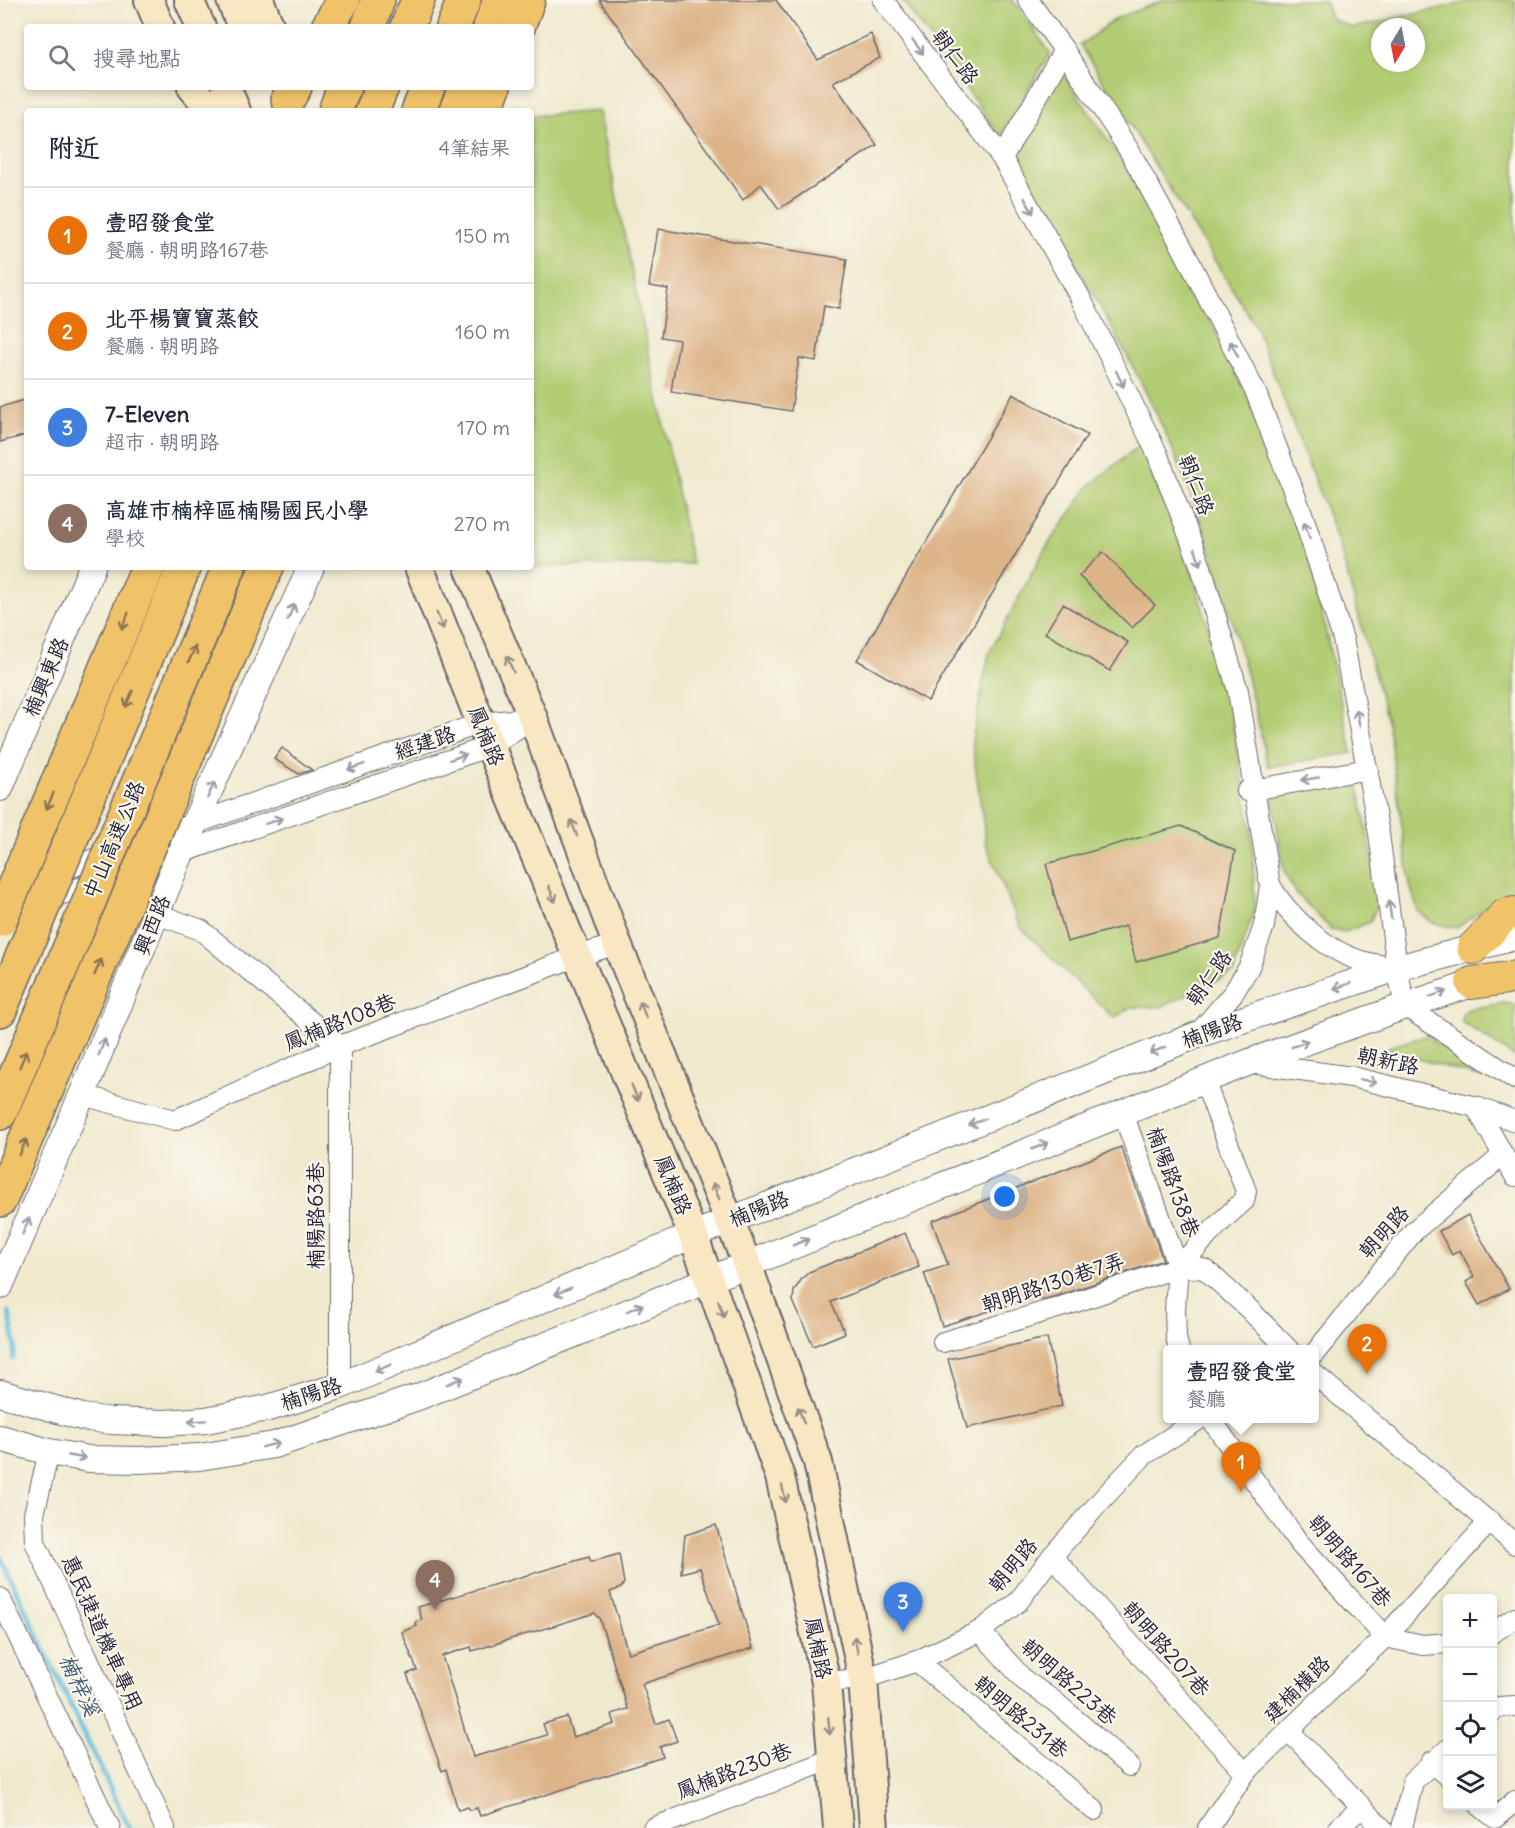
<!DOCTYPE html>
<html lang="zh-TW">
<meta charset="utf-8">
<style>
body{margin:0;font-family:Delius,"LXGW WenKai TC",sans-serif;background:#f2f2f3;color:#1f2937}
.controls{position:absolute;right:18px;bottom:18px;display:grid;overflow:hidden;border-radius:6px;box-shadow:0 3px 9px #0003}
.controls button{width:54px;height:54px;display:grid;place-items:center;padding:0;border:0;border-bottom:2px solid #e0e1e3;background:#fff;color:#1f2937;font:30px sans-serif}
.compass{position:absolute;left:1371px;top:18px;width:54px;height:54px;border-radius:50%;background:#fff;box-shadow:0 3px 9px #0003;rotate:190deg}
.you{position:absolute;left:1005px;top:1197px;width:21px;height:21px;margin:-15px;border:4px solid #fff;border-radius:50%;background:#1a73e8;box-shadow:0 0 0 9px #1a73e833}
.badge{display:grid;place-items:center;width:39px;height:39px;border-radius:50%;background:#111827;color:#fff;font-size:20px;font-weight:700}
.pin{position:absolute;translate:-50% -50px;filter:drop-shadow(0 2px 3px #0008)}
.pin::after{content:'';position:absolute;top:32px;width:21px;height:18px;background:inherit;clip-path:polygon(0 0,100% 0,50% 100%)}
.popup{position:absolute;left:1163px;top:1345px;width:156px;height:78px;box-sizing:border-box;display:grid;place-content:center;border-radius:6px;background:#fff;filter:drop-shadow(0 2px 4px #0005);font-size:20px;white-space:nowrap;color:#747a83}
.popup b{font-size:22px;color:#1f2937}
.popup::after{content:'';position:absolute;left:50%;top:100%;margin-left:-12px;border:12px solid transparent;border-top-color:#fff}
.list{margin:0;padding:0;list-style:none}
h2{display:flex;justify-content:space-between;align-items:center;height:78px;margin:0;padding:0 24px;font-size:26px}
h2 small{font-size:20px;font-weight:400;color:#747a83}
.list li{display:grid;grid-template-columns:39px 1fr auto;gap:18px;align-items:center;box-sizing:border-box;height:96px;padding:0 24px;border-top:2px solid #e0e1e3}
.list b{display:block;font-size:22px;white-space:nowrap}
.list p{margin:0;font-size:20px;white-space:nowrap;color:#747a83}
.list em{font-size:20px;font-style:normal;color:#747a83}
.icon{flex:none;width:33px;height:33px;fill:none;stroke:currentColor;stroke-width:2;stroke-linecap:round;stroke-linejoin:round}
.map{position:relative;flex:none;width:1515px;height:1828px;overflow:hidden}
.search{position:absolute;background:#fff;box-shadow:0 3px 9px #0003;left:24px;top:24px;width:510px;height:66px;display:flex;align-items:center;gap:15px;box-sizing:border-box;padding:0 21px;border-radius:6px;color:#747a83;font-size:22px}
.panel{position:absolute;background:#fff;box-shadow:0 3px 9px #0003;left:24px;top:108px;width:510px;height:462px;border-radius:6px}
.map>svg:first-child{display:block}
.green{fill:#b1cc72;stroke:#6a7756;stroke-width:1.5;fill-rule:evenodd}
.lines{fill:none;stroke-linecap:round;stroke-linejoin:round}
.stream{stroke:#5ebddc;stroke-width:5}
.building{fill:#ddb488;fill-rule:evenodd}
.minor-casing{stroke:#6a686e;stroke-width:22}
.tertiary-casing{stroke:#6a686e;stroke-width:28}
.secondary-casing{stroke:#6a686e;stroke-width:32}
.primary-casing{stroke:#6a686e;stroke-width:34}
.motorway-casing{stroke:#6a686e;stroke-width:36}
.minor{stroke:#fff;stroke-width:20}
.tertiary{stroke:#fff;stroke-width:26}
.secondary{stroke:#f9e7c3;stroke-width:28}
.primary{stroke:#f1c369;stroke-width:32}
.motorway{stroke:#f1c369;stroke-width:33}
.motorway-bridge-casing{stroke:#6a686e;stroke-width:36;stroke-linecap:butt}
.motorway-bridge{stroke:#f1c369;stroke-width:33}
.oneway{stroke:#9c9ca7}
.oneway2{stroke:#8a7252}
.oneway3{stroke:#988e86}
.labels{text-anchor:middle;stroke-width:4.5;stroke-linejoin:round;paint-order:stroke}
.street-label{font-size:21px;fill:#22223b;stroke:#fbf7ec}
.water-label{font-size:22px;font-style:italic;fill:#375873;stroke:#fbf7ec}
</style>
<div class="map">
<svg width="1515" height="1828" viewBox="0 0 1515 1828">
<rect width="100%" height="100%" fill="#fbf7ec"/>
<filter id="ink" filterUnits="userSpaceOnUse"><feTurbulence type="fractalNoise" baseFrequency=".0167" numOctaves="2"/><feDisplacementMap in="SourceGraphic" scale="12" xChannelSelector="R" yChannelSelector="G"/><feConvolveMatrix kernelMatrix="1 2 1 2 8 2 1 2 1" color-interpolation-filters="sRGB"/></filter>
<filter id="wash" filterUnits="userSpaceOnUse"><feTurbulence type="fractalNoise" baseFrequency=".008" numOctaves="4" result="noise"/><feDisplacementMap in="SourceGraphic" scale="24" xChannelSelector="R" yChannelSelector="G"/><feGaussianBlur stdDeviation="1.35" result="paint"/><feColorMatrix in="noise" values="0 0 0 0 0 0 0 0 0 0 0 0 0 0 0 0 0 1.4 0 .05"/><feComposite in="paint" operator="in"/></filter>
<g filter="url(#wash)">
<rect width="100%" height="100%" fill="#efe9ce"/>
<g class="green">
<polygon points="902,0 1013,0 1050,53 1000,137 940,51"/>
<path d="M1164,0h160l8,19 21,9 123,-28h39v892l-10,2 -48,34 -24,-5 -15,-12 -8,-26 -22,-161 -49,-180 -84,-219 -175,-280 37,-27zM1380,27h36v36h-36z"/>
<path d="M1062,72l61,91 92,167 38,79 36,92 24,71 39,181 -84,14c-22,-104 -50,-206 -90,-305 -44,-105 -108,-207 -166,-304z"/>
<polygon points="599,111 692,564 522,567 531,567 531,116"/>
<polygon points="1140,445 1190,565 1227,692 1252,835 1255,909 1233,973 1161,1007 1131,1007 1114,1018 1020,927 986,844 972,741 989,653 1045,549 1090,485"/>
<polygon points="1357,781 1377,881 1378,903 1370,922 1345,932 1331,929 1295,892 1284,871 1272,795"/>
<polygon points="1504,1003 1515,1004 1515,1057 1462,1022 1462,1014 1468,1009"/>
<polygon points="1425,1036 1431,1040 1484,1076 1483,1078 1392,1051 1388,1047"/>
</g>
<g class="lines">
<g class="stream">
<polyline points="9,1312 15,1345 13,1359"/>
<polyline points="0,1556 129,1828"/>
</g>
</g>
<g id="blocks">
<g class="building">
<polygon points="599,0 776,0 818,60 871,34 880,58 833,82 877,145 779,209 761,184 743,200"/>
<polygon points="658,229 847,259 839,309 824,306 816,361 799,358 791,411 671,392 679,340 661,337 668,289 649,286"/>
<polygon points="1013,394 1087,435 928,701 857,660"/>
<polygon points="25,400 27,409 27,435 0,442 0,407"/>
<polygon points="1103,552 1155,605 1132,628 1079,576"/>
<polygon points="1063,604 1128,642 1110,671 1045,633"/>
<polygon points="282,748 312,770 299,774 274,759"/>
<polygon points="1181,826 1235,851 1220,938 1136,962 1126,926 1067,942 1046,864"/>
<polygon points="1121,1147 1163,1260 1060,1295 1042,1300 1040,1295 942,1326 924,1273 948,1265 932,1221"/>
<polygon points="1468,1215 1509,1289 1479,1305 1466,1282 1474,1277 1460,1250 1452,1255 1439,1231"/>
<polygon points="905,1233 919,1267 831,1302 845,1333 813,1346 793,1301 794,1291 801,1280 809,1272"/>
<polygon points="1047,1338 1062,1406 967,1428 948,1359"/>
<path d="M716,1525l37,123 -111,36 14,40 13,-5 8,22 -17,6 3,10 -183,59 -3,-8 -7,2 -2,-3 -10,3 -12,-41 -4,2 -35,-97 10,-4 -15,-38 15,-6 -1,-4 6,-2 -4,-13 171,-50 2,5 28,-8 5,29 -3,5 -11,4 18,61 91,-28 -19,-57 -19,5 4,-38zM595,1613l2,4h2l29,92 -16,5 3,10 -42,13 -6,-20 -24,7 4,11 -74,22 -31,-101 29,-9 1,4z"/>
</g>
</g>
</g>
<g filter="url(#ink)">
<use href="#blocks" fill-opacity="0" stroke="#6a686e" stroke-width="1.5"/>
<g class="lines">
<defs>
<g id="minor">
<polyline points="883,0 1002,158 1081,299 1157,453 1201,567 1238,691 1270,885 1264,926 1249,967 1234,992 1197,1035"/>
<polyline points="1028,0 1064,50 1129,150 1182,247 1256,393 1303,516 1343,639 1379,834 1397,968 1405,1006 1515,1079"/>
<polyline points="1002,158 1064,50"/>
<polyline points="1247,791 1368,769"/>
<path d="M1270,885c18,32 59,68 95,77 11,3 22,4 32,6"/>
<polyline points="9,889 481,723 530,718"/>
<polyline points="42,901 490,746 533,718"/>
<polyline points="157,914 201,930 340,1046 340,1386"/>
<polyline points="1250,1063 1352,1077 1476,1107 1515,1121"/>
<polyline points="82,1095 175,1120 340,1046 578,956 617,944"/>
<polyline points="1476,1107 1515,1176"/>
<polyline points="1123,1113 1178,1267 1175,1309 1176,1337 1179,1350"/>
<path d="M1178,1267c23,-23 41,-46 66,-66l2,-10 -42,-111"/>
<polyline points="943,1342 1064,1306 1178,1267 1199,1268 1206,1270 1250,1310 1289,1350"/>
<polyline points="1314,1354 1414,1231 1503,1155"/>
<polyline points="1314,1374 1515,1544"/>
<polyline points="1210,1418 1299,1543 1385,1637 1490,1521"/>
<polyline points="49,1452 34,1514 35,1542 165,1828"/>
<polyline points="1052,1556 1245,1773"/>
<polyline points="0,1598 110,1828"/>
<polyline points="980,1631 1024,1680 1054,1701 1129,1766"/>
<polyline points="1492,1633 1515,1618"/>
<polyline points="917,1661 1094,1810"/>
<polyline points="826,1682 863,1679 917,1661 980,1631 1018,1602 1052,1556 1106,1495 1144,1455 1201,1418"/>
<polyline points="1492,1712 1499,1707 1515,1706"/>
<polyline points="1289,1731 1382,1828"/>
<polyline points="1431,1762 1448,1777"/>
<polyline points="1480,1806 1495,1818 1515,1801"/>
<polyline points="653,1828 832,1759"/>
<polyline points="1208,1828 1245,1773 1385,1637 1423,1645 1448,1643"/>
<polyline points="1338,1828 1361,1808"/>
<polyline points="1402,1828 1413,1781 1448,1749"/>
</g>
<g id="tertiary">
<polyline points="0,788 92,567"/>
<polyline points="0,1286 82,1095 181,853 311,567"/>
<polyline points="0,1393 82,1417 111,1421 165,1423 206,1420 268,1408 340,1386 693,1235 1197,1035 1397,968 1515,937"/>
<polyline points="0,1438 49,1452 89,1459 139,1460 199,1457 274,1445 418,1397 1247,1063 1405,1006 1490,978"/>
</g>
<g id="secondary">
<polyline points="149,0 160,27"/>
<polyline points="189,0 201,27"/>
<polyline points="231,0 242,27"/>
<polyline points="259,0 270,27"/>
<polyline points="192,87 212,111"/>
<polyline points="226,87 236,111"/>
<polyline points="419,567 490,746 693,1235 780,1477 826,1682 838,1828"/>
<polyline points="469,567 533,718 617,944 747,1264 818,1462 863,1679 874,1828"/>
</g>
<g id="primary">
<polyline points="1473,948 1505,915 1515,913"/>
<polyline points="1472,983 1515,977"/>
</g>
<g id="motorway">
<polyline points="328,27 343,0"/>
<polyline points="368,27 378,0"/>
<polyline points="407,27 418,0"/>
<polyline points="453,27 464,0"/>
<polyline points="490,27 500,0"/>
<polyline points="518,27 528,0"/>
<polyline points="288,99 295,87"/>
<polyline points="335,111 344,87"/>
<polyline points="372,111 382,87"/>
<polyline points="418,111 428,87"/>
<polyline points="456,111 465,87"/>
<polyline points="485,111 494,87"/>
<polyline points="166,806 267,567"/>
<polyline points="121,824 229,567"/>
<polyline points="74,832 184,567"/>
<polyline points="29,851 148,567"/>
<polyline points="0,1010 39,916"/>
<polyline points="0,1113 86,909"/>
<polyline points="0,1200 125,905"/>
</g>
</defs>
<use href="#minor" class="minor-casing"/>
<use href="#tertiary" class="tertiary-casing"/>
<use href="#secondary" class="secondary-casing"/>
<use href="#primary" class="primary-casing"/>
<use href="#motorway" class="motorway-casing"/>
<use href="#minor" class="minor"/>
<use href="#tertiary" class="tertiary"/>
<use href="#secondary" class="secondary"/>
<use href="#primary" class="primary"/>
<use href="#motorway" class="motorway"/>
<defs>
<g id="motorway-bridge">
<polyline points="125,905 166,806"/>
<polyline points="86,909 121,824"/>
<polyline points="39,916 74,832"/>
<polyline points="0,920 29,851"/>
</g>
</defs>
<use href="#motorway-bridge" class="motorway-bridge-casing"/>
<use href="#motorway-bridge" class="motorway-bridge"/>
</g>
<defs><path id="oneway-shaft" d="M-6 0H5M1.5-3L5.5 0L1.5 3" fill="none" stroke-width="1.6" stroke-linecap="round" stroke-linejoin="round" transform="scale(1.5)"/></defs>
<g class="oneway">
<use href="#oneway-shaft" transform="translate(918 47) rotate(53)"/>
<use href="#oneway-shaft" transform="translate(1029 206) rotate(61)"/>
<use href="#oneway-shaft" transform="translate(1234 349) rotate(-117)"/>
<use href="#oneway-shaft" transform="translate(1120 379) rotate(64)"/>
<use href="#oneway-shaft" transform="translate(1307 530) rotate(-108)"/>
<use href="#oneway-shaft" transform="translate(1198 557) rotate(69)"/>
<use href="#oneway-shaft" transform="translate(291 612) rotate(-66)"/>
<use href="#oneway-shaft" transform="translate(1358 718) rotate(-101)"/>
<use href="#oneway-shaft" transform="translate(458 757) rotate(-19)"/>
<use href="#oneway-shaft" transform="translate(356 767) rotate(161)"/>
<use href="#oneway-shaft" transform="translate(1310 779) rotate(170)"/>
<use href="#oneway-shaft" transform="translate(211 790) rotate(-66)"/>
<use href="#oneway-shaft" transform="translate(274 821) rotate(-19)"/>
<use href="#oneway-shaft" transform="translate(1390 910) rotate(-98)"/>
<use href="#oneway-shaft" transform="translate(1342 986) rotate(161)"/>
<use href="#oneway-shaft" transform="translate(1438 994) rotate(-19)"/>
<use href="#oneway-shaft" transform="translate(1300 1044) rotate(-20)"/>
<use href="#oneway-shaft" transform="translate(102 1047) rotate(-68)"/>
<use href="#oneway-shaft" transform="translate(1158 1050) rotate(158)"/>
<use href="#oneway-shaft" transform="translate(1368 1081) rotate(12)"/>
<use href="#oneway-shaft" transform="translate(977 1122) rotate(158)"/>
<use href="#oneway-shaft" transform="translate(1040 1146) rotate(-22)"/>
<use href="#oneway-shaft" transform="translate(26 1226) rotate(-67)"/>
<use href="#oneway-shaft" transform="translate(801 1242) rotate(-22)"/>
<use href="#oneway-shaft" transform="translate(563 1291) rotate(157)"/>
<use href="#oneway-shaft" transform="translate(635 1308) rotate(-22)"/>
<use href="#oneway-shaft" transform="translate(383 1368) rotate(157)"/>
<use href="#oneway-shaft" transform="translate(455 1381) rotate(-22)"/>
<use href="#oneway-shaft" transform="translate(197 1421) rotate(176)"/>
<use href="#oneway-shaft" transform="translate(271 1445) rotate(-14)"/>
<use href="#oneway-shaft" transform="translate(77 1457) rotate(10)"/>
</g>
<g class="oneway2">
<use href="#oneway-shaft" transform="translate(125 621) rotate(113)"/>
<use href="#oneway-shaft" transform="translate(192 654) rotate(-67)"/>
<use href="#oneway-shaft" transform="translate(129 699) rotate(113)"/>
<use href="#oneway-shaft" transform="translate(50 801) rotate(113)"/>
<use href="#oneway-shaft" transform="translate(98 967) rotate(-67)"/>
<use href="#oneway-shaft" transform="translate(23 1059) rotate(-67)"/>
<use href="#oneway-shaft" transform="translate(23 1147) rotate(-67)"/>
</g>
<g class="oneway3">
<use href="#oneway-shaft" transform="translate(440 621) rotate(68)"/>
<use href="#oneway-shaft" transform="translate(510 664) rotate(-113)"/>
<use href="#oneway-shaft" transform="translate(574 828) rotate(-110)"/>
<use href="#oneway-shaft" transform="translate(552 894) rotate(67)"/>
<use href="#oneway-shaft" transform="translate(643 1010) rotate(-112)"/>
<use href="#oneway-shaft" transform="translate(635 1093) rotate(67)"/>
<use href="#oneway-shaft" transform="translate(716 1191) rotate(-112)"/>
<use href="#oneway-shaft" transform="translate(721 1309) rotate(71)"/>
<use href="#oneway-shaft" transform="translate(801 1415) rotate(-110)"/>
<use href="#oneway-shaft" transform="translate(784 1494) rotate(77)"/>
<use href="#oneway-shaft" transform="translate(856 1645) rotate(-102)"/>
<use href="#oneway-shaft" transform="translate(829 1726) rotate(85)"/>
</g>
</g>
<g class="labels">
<g class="street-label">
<text transform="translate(955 57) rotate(53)" y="7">朝仁路</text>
<text transform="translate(1196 485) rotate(69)" y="7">朝仁路</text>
<text transform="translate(46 677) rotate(-67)" y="7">楠興東路</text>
<text transform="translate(486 736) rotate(68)" y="7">鳳楠路</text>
<text transform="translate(425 743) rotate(-19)" y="7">經建路</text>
<text transform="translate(114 840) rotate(-67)" y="7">中山高速公路</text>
<text transform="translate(152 925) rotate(-68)" y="7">興西路</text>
<text transform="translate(1209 978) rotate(-55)" y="7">朝仁路</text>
<text transform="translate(340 1022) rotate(-22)" y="7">鳳楠路108巷</text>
<text transform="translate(1212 1031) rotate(-20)" y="7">楠陽路</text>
<text transform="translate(1388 1061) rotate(12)" y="7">朝新路</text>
<text transform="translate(1173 1182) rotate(70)" y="7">楠陽路138巷</text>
<text transform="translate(673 1185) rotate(67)" y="7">鳳楠路</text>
<text transform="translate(759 1209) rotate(-22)" y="7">楠陽路</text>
<text transform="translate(316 1216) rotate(-90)" y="7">楠陽路63巷</text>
<text transform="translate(1384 1232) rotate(-48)" y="7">朝明路</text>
<text transform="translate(1053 1283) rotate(-18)" y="7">朝明路130巷7弄</text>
<text transform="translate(311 1394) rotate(-18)" y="7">楠陽路</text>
<text transform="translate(1350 1561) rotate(49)" y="7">朝明路167巷</text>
<text transform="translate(1013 1565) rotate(-50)" y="7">朝明路</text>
<text transform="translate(102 1633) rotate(66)" y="7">惠民捷道機車專用</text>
<text transform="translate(818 1648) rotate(78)" y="7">鳳楠路</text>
<text transform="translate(1166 1649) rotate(48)" y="7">朝明路207巷</text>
<text transform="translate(1069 1682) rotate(41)" y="7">朝明路223巷</text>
<text transform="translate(1297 1689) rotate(-45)" y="7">建楠橫路</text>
<text transform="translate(1021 1717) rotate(40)" y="7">朝明路231巷</text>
<text transform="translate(734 1771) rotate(-21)" y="7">鳳楠路230巷</text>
</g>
<g class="water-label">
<text transform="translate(80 1685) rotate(65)" y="8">楠梓溪</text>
</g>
</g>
</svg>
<div class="controls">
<button>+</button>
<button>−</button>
<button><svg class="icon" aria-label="locate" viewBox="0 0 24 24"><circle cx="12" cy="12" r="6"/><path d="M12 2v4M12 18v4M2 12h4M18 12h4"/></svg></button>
<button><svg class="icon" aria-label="layers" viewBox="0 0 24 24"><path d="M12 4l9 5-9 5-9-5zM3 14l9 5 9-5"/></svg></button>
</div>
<svg class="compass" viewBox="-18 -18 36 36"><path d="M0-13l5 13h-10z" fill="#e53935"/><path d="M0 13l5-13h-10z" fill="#747a83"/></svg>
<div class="you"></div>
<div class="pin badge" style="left:1241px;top:1492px;background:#e8710a">1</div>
<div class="popup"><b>壹昭發食堂</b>餐廳</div>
<div class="pin badge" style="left:1367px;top:1374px;background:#e8710a">2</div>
<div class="pin badge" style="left:903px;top:1632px;background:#3f7fe0">3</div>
<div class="pin badge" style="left:435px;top:1610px;background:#8d6e63">4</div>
<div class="search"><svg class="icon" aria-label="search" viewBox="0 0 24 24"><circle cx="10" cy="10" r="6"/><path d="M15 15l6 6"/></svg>搜尋地點</div>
<section class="panel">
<h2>附近<small>4筆結果</small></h2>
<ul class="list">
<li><span class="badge" style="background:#e8710a">1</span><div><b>壹昭發食堂</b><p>餐廳 · 朝明路167巷</p></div><em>150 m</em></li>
<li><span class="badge" style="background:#e8710a">2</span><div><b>北平楊寶寶蒸餃</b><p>餐廳 · 朝明路</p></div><em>160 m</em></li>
<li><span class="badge" style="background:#3f7fe0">3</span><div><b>7-Eleven</b><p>超市 · 朝明路</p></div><em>170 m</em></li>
<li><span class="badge" style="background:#8d6e63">4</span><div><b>高雄市楠梓區楠陽國民小學</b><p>學校</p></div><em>270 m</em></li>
</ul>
</section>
</div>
